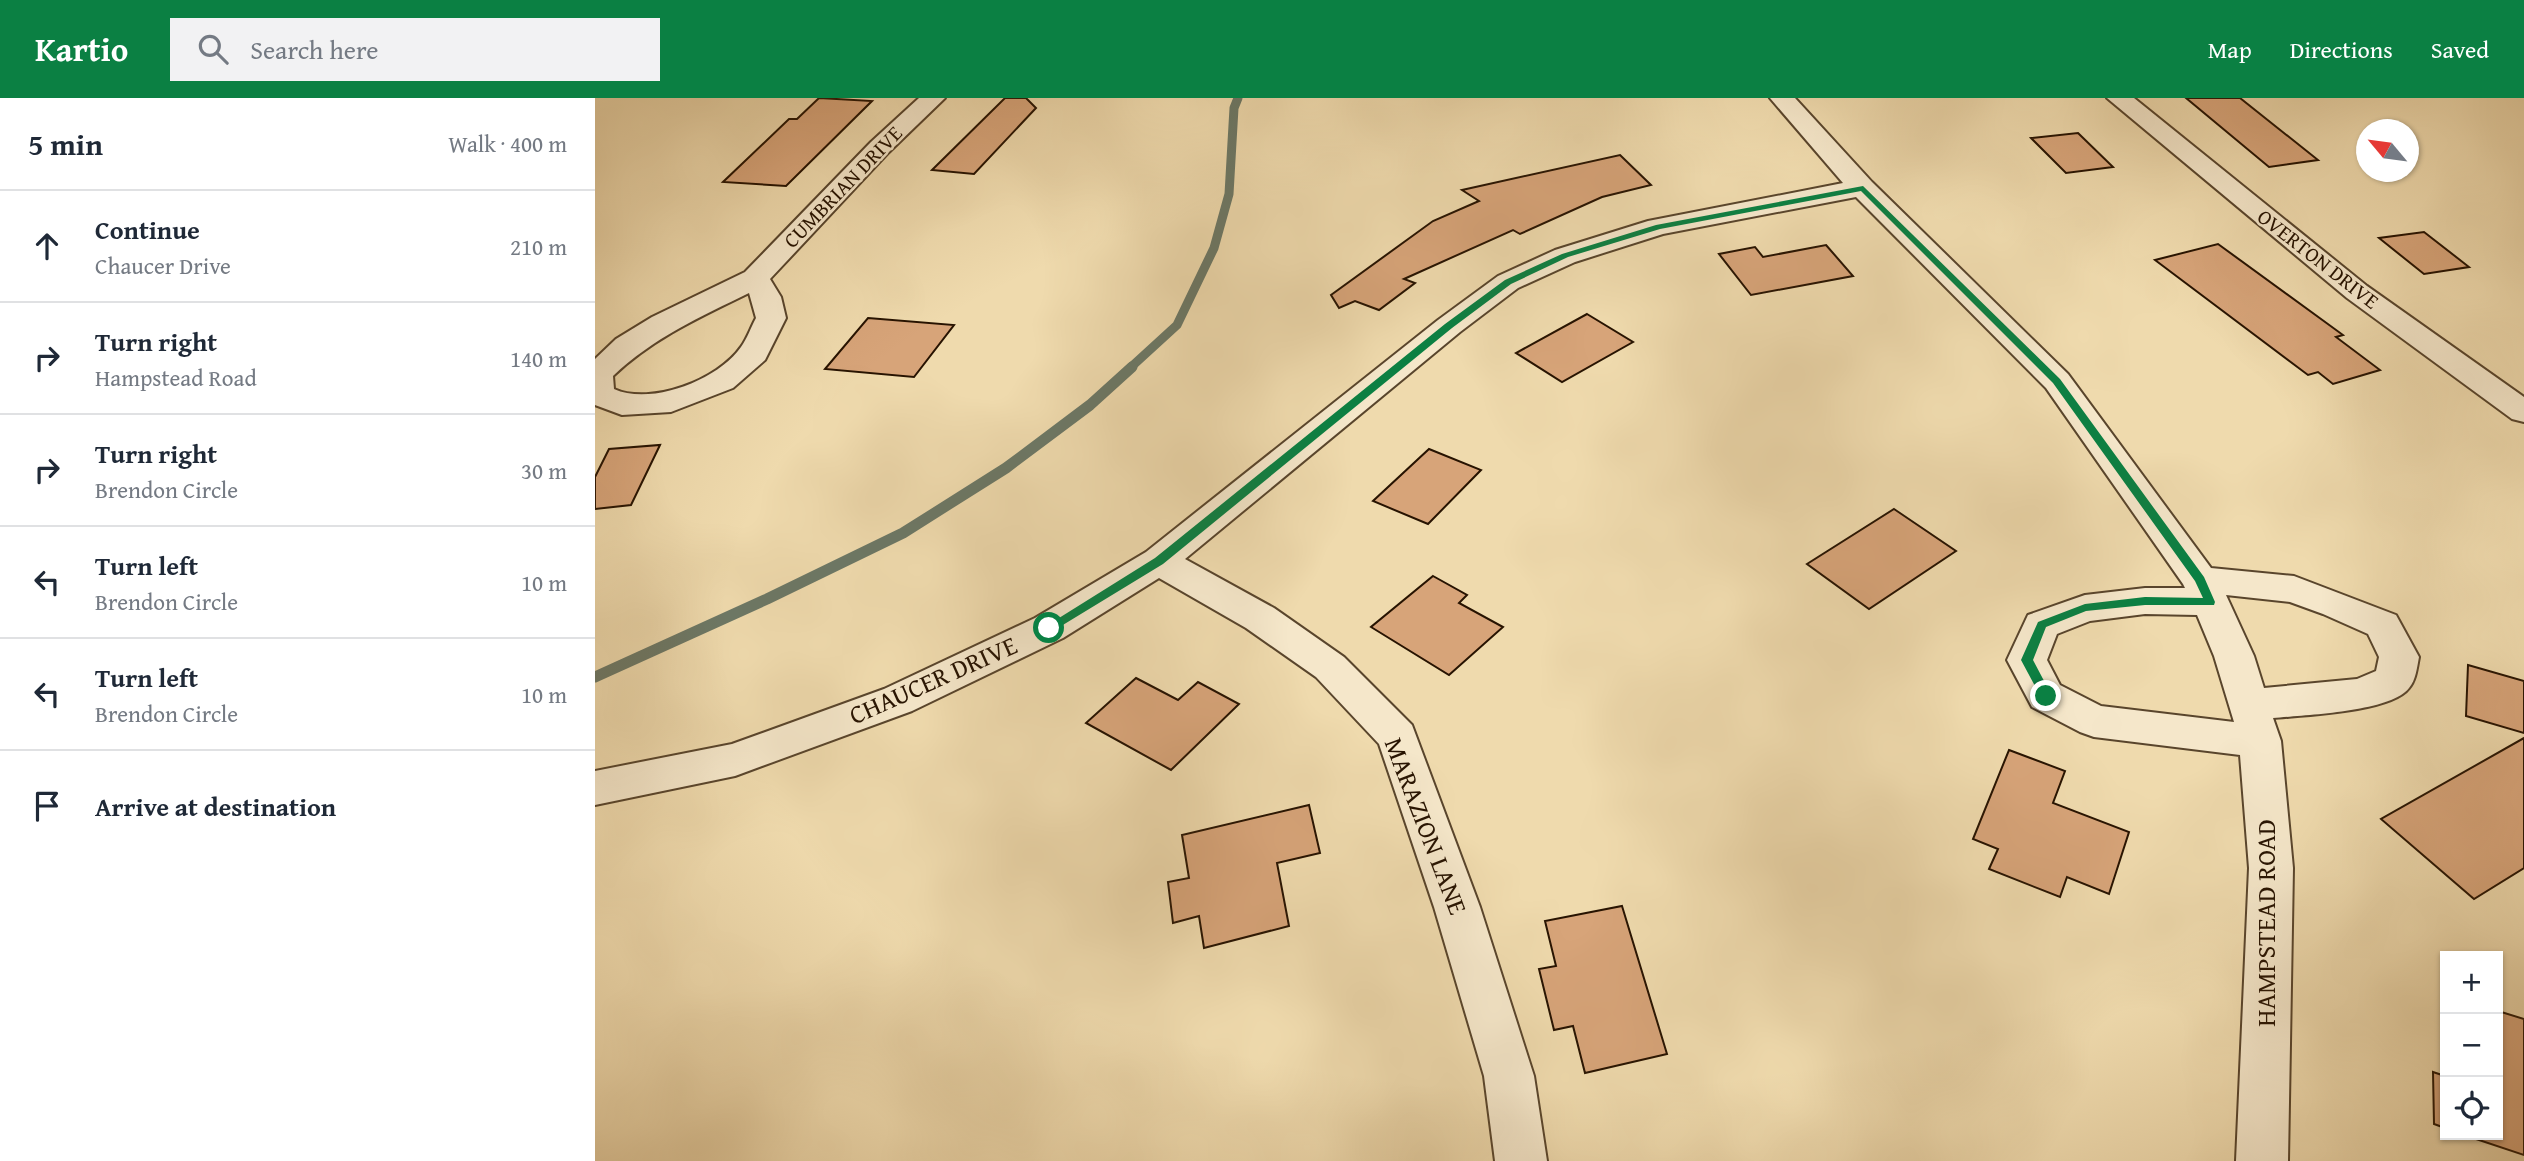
<!DOCTYPE html>
<meta charset="utf-8">
<style>
body{margin:0;font-family:"Gentium Book Plus",serif;background:#f2f2f3;color:#1f2937}
.controls{position:absolute;right:21px;bottom:21px;display:grid;overflow:hidden;border-radius:0px;box-shadow:0 2px 5px #0004}
.controls button{width:63px;height:63px;display:grid;place-items:center;padding:0;border:0;border-bottom:2px solid #e0e1e3;background:#fff;color:#1f2937;font:35px sans-serif}
.compass{position:absolute;left:1761px;top:21px;width:63px;height:63px;border-radius:50%;background:#fff;box-shadow:0 2px 5px #0004;rotate:299deg}
.stop{position:absolute;width:21px;height:21px;margin:-16px;border:5px solid #0b8043;border-radius:50%;background:#fff}
.stop.end{background:#0b8043;border-color:#fff;box-shadow:0 2px 7px #0008}
.list{margin:0;padding:0;list-style:none}
h2{display:flex;justify-content:space-between;align-items:center;height:91px;margin:0;padding:0 28px;font-size:30px}
h2 small{font-size:23px;font-weight:400;color:#747a83}
.list li{display:grid;grid-template-columns:46px 1fr auto;gap:21px;align-items:center;box-sizing:border-box;height:112px;padding:0 28px;border-top:2px solid #e0e1e3}
.list b{display:block;font-size:26px;white-space:nowrap}
.list p{margin:0;font-size:23px;white-space:nowrap;color:#747a83}
.list em{font-size:23px;font-style:normal;color:#747a83}
.icon{flex:none;width:38px;height:38px;fill:none;stroke:currentColor;stroke-width:2;stroke-linecap:round;stroke-linejoin:round}
.map{position:relative;flex:none;width:1929px;height:1063px;overflow:hidden}
header{display:flex;align-items:center;gap:42px;box-sizing:border-box;height:98px;padding:0 35px;background:#0b8043;color:#fff}
header strong{font-size:33px}
nav{display:flex;gap:38px;margin-inline-start:auto;font-size:24px}
.search{width:490px;height:63px;background:#f2f2f3;display:flex;align-items:center;gap:18px;box-sizing:border-box;padding:0 24px;border-radius:0px;color:#747a83;font-size:26px}
main{display:flex}
aside{flex:1;background:#fff}
.map>svg:first-child{display:block}
.lines{fill:none;stroke-linecap:round;stroke-linejoin:round}
.stream-far1{stroke:#6c7866;stroke-width:9}
.stream{stroke:#6c7866;stroke-width:11}
.building{fill:#d7a479;stroke:#271301;stroke-width:2}
.minor-casing{stroke:#59452c;stroke-width:4}
.minor{fill:#f5e7ca;fill-rule:evenodd}
.route{fill:#0b8043}
.labels{text-anchor:middle;stroke-width:5;stroke-linejoin:round;paint-order:stroke}
.far-street-label{font-size:21px;fill:#271301;stroke:#f5e7ca}
.street-label{font-size:26px;fill:#271301;stroke:#f5e7ca}
</style>
<header>
<strong>Kartio</strong>
<div class="search"><svg class="icon" aria-label="search" viewBox="0 0 24 24"><circle cx="10" cy="10" r="6"/><path d="M15 15l6 6"/></svg>Search here</div>
<nav><a>Map</a><a>Directions</a><a>Saved</a></nav>
</header>
<main>
<aside>
<h2>5 min<small>Walk · 400 m</small></h2>
<ul class="list">
<li><svg class="icon" aria-label="ahead" viewBox="0 0 24 24"><path d="M12 20V5M6 11l6-6 6 6"/></svg><div><b>Continue</b><p>Chaucer Drive</p></div><em>210 m</em></li>
<li><svg class="icon" aria-label="right" viewBox="0 0 24 24"><path d="M7 20v-9h11M14 6l5 5-5 5"/></svg><div><b>Turn right</b><p>Hampstead Road</p></div><em>140 m</em></li>
<li><svg class="icon" aria-label="right" viewBox="0 0 24 24"><path d="M7 20v-9h11M14 6l5 5-5 5"/></svg><div><b>Turn right</b><p>Brendon Circle</p></div><em>30 m</em></li>
<li><svg class="icon" aria-label="left" viewBox="0 0 24 24"><path d="M17 20v-9H6M10 6l-5 5 5 5"/></svg><div><b>Turn left</b><p>Brendon Circle</p></div><em>10 m</em></li>
<li><svg class="icon" aria-label="left" viewBox="0 0 24 24"><path d="M17 20v-9H6M10 6l-5 5 5 5"/></svg><div><b>Turn left</b><p>Brendon Circle</p></div><em>10 m</em></li>
<li><svg class="icon" aria-label="arrive" viewBox="0 0 24 24"><path d="M6 21V4h12l-3 4 3 4H6"/></svg><div><b>Arrive at destination</b></div></li>
</ul>
</aside>
<div class="map">
<svg width="1929" height="1063" viewBox="0 0 1929 1063">
<rect width="100%" height="100%" fill="#efdaad"/>
<filter id="stains"><feTurbulence type="fractalNoise" baseFrequency=".00286" numOctaves="4"/><feColorMatrix values="0 0 0 0 .2 0 0 0 0 .09 0 0 0 0 .02 0 0 0 .5 -.17"/></filter>
<radialGradient id="worn" r=".72"><stop offset=".6" stop-color="#630" stop-opacity="0"/><stop offset="1" stop-color="#630" stop-opacity=".3"/></radialGradient>
<g class="lines">
<polyline class="stream-far1" points="535,270 582,227 619,150 634,96 639,10 643,0"/>
<polyline class="stream" points="0,579 172,501 308,435 411,370 495,307 537,269"/>
</g>
<g class="building">
<polygon points="224,0 277,3 191,88 128,84 194,21 202,21"/>
<polygon points="410,0 431,0 441,10 379,76 337,72"/>
<polygon points="1591,0 1645,0 1723,62 1674,69"/>
<polygon points="1483,35 1518,69 1471,75 1436,40"/>
<polygon points="1025,57 1056,87 1007,99 925,136 918,132 809,181 820,185 784,212 760,203 744,210 736,197 838,123 884,103 867,92"/>
<polygon points="1829,134 1874,169 1829,176 1784,140"/>
<polygon points="1623,146 1748,237 1741,239 1785,272 1738,286 1723,274 1713,277 1560,162"/>
<polygon points="1231,147 1258,178 1156,197 1124,156 1160,149 1168,159"/>
<polygon points="992,216 1038,244 967,284 921,255"/>
<polygon points="273,220 359,227 319,279 230,271"/>
<polygon points="65,347 36,407 0,411 0,379 14,351"/>
<polygon points="834,351 886,372 833,426 778,403"/>
<polygon points="1299,411 1361,453 1274,511 1212,466"/>
<polygon points="838,478 872,497 864,505 908,529 854,577 776,529"/>
<polygon points="1873,567 1929,583 1929,635 1871,618"/>
<polygon points="541,580 583,602 603,584 644,606 576,672 491,625"/>
<polygon points="1929,640 1929,770 1879,801 1786,721"/>
<polygon points="1414,652 1470,673 1458,705 1534,734 1514,796 1472,779 1465,799 1394,771 1403,751 1378,741"/>
<polygon points="714,707 725,755 682,765 694,828 609,850 604,818 578,825 573,784 594,780 587,737"/>
<polygon points="1027,808 1072,956 990,975 978,928 959,932 944,871 961,868 950,823"/>
<polygon points="1903,913 1929,921 1929,1057 1869,1037 1903,1037"/>
<polygon points="1838,974 1850,978 1850,1030 1839,1026"/>
</g>
<g class="lines">
<defs>
<g id="minor">
<path d="M324,0h26l-56,54 -119,127 11,18 5,21 -21,42 -32,28 -62,24 -49,3 -27,-10v-46l21,-20 36,-22 93,-45 126,-130zM154,195l7,25c-5,9 -9,21 -15,29 -23,33 -90,59 -127,42l-1,-13c40,-38 87,-59 136,-83z"/>
<path d="M1175,0h25l77,84 196,192 143,194 83,8 102,39 23,42c-2,10 -3,23 -10,31 -18,24 -105,27 -136,30l8,23 12,127 -5,293h-52l13,-293 -9,-113 -146,-18 -14,-5 -48,-25 -25,-47 21,-45 57,-20 60,-7h40l-2,-4 -137,-196 -190,-191 -193,37 -88,28 -57,26 -58,44 -275,227 89,49 70,49 68,68 68,182 54,169 13,85h-52l-11,-85 -50,-169 -55,-163 -63,-67 -70,-49 -87,-50 -96,60 -151,73 -177,65 -140,29v-34l137,-27 152,-55 151,-71 111,-66 292,-232 60,-44 57,-26 93,-29 195,-38zM1631,497l64,7 33,12 45,20 11,23 -3,14 -19,8 -93,9 -10,-32zM1550,516l52,1 17,41 20,66 -133,-16 -41,-21 -13,-25 10,-26 33,-13z"/>
<polygon points="1512,0 1539,0 1772,188 1929,299 1929,324 1917,321 1752,200"/>
</g>
</defs>
<use href="#minor" class="minor-casing"/>
<use href="#minor" class="minor"/>
</g>
<polygon class="route" points="1268,88 1465,281 1609,479 1620,504 1619,507 1550,507 1491,513 1451,529 1438,562 1457,598 1451,602 1447,601 1426,562 1443,524 1490,506 1550,499 1608,500 1600,483 1458,285 1266,93 1065,131 973,159 916,186 857,230 568,466 458,533 450,533 448,530 560,460 850,226 910,182 967,156 1061,127"/>
<g class="labels">
<g class="far-street-label">
<text transform="translate(248 89) rotate(-46)" y="7">CUMBRIAN DRIVE</text>
<text transform="translate(1723 161) rotate(38)" y="7">OVERTON DRIVE</text>
</g>
<g class="street-label">
<text transform="translate(338 582) rotate(-24)" y="9">CHAUCER DRIVE</text>
<text transform="translate(831 728) rotate(69)" y="9">MARAZION LANE</text>
<text transform="translate(1671 825) rotate(-90)" y="9">HAMPSTEAD ROAD</text>
</g>
</g>
<rect width="100%" height="100%" filter="url(#stains)"/>
<rect width="100%" height="100%" fill="url(#worn)"/>
</svg>
<div class="controls">
<button>+</button>
<button>−</button>
<button><svg class="icon" aria-label="locate" viewBox="0 0 24 24"><circle cx="12" cy="12" r="6"/><path d="M12 2v4M12 18v4M2 12h4M18 12h4"/></svg></button>
</div>
<svg class="compass" viewBox="-18 -18 36 36"><path d="M0-13l5 13h-10z" fill="#e53935"/><path d="M0 13l5-13h-10z" fill="#747a83"/></svg>
<div class="stop" style="left:454px;top:530px"></div>
<div class="stop end" style="left:1451px;top:598px"></div>
</div>
</main>
